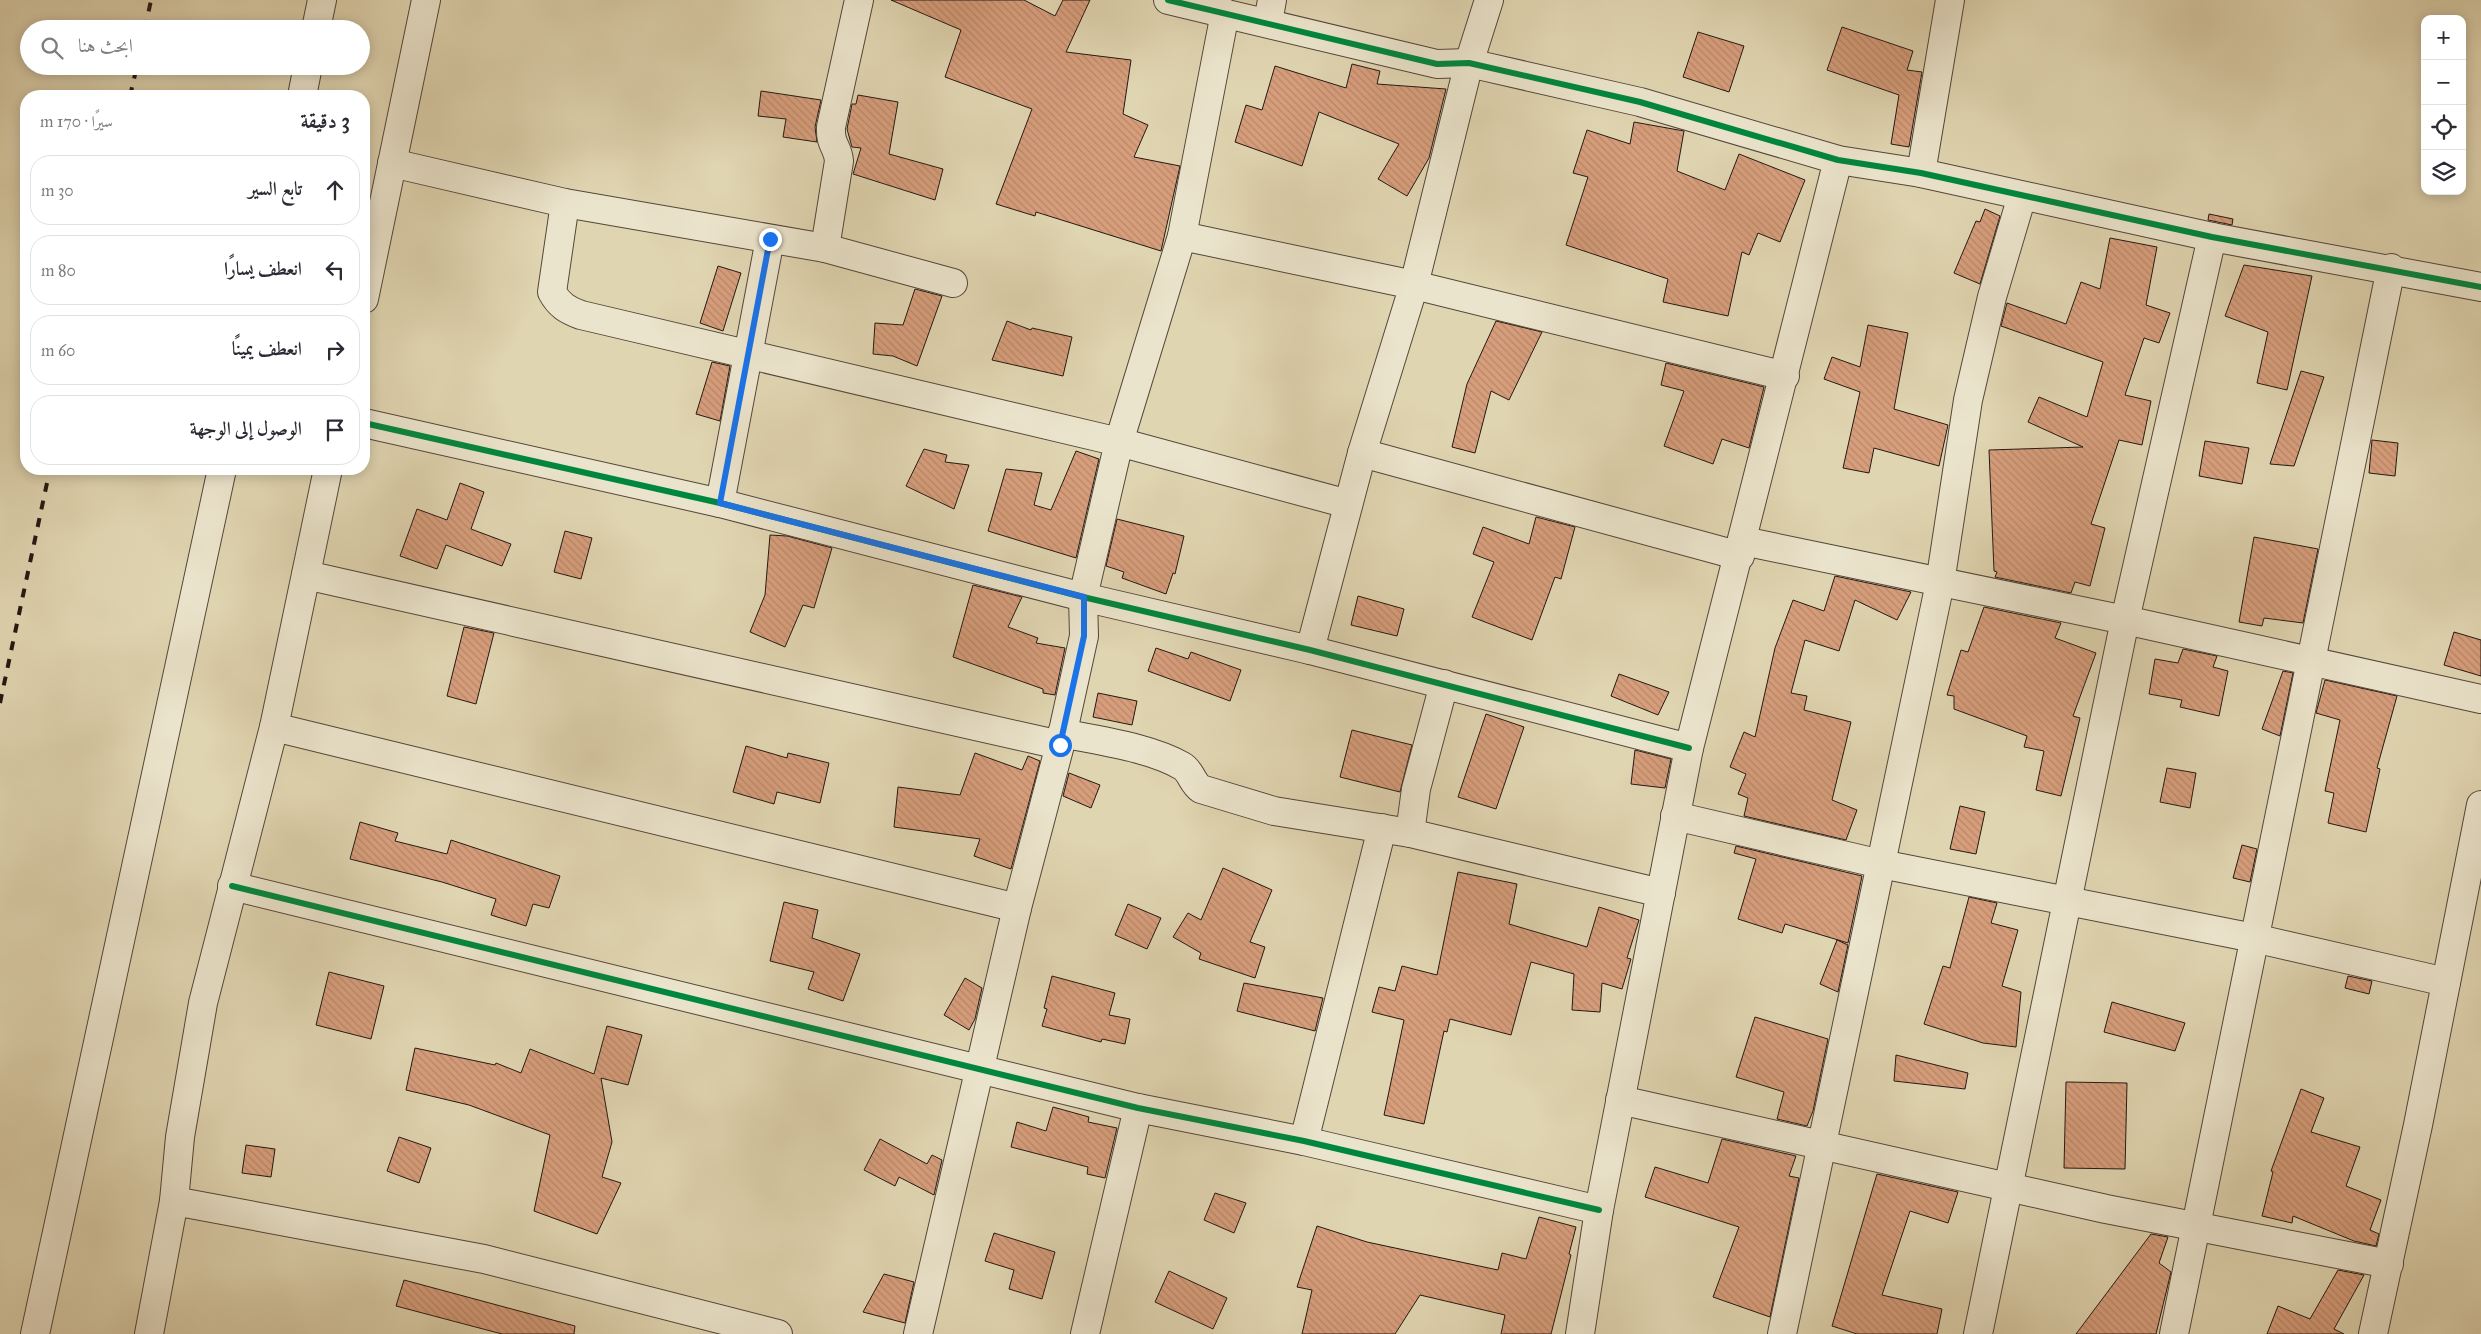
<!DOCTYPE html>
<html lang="ar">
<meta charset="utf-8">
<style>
body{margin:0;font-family:"IM FELL Great Primer",Amiri,serif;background:#f7f7f7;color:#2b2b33;direction:rtl}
.controls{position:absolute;right:15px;top:15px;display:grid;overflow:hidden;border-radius:10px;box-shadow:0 2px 12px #0003}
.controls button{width:45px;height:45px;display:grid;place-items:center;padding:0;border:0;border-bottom:1px solid #e1e1e2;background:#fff;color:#2b2b33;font:25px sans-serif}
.stop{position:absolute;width:15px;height:15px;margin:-11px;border:4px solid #1a73e8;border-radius:50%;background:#fff}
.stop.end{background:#1a73e8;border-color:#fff;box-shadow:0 1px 5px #0008}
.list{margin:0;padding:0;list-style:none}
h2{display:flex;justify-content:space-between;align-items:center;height:65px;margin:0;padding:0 20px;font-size:21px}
h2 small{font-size:16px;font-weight:400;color:#7c7c81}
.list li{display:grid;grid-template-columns:32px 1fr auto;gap:15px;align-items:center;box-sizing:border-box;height:70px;margin:0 10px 10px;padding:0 10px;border:1px solid #e1e1e2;border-radius:20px}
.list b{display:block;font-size:19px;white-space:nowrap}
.list em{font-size:16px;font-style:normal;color:#7c7c81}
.icon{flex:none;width:28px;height:28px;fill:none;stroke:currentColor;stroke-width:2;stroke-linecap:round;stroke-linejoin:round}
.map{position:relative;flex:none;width:2481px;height:1334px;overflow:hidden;direction:ltr}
.search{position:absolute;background:#fff;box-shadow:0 2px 12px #0003;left:20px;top:20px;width:350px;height:55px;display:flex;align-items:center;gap:12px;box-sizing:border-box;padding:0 18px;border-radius:28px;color:#7c7c81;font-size:19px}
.panel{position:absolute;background:#fff;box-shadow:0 2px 12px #0003;left:20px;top:90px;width:350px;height:385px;border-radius:20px;direction:rtl}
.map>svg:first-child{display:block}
.building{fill:url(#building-back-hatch);stroke:#241813}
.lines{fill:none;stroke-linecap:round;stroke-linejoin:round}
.minor-casing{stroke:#53473a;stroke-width:30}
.tertiary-casing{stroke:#53473a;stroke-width:30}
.minor{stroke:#ebe4cc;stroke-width:28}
.tertiary{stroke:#ebe4cc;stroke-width:28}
.rail{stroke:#241813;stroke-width:4;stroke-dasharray:9 9;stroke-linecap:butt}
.cycleway-casing{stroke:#ebe4cc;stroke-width:9}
.cycleway{stroke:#00873e;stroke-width:6}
.route{stroke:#1a73e8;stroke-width:6}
</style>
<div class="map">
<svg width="2481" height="1334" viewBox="0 0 2481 1334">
<defs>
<pattern id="building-back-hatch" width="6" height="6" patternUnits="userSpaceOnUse" patternTransform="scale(1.25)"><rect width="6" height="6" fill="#d79e7c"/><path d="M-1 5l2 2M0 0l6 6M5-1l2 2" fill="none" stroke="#b8876a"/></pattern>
</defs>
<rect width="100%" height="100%" fill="#e0d5b1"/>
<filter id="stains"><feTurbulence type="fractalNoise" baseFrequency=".004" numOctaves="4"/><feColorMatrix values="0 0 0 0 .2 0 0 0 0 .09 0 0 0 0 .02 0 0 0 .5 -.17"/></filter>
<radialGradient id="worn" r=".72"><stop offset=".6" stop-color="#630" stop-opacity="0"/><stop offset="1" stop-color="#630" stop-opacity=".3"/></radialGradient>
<g class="building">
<polygon points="891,0 1024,0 1055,16 1063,0 1090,0 1066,52 1131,60 1123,114 1148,125 1134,157 1180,166 1161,251 1036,212 1035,216 996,204 1032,109 945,77 961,30"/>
<polygon points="1842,27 1913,51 1907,70 1922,72 1909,147 1891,144 1899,95 1827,70"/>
<polygon points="1698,32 1744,46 1729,92 1683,77"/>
<polygon points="1352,64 1380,71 1377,84 1446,89 1429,158 1407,196 1378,179 1399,144 1319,112 1302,166 1235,142 1246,105 1262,110 1275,66 1346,88"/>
<polygon points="761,91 821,100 815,127 817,142 783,137 786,119 758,116"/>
<polygon points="858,95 898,102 889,154 943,169 935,200 853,174 861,148 852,147 847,129 852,104 856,104"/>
<polygon points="1634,122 1684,131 1677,171 1725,190 1739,154 1805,180 1780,242 1758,233 1749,255 1742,252 1728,316 1663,302 1668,279 1566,245 1588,177 1573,173 1587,130 1630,144"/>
<polygon points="1985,209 2000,216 1980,284 1954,273 1976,221 1980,222"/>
<polygon points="2209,214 2233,219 2232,225 2208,220"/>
<polygon points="2110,238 2157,247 2146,305 2170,313 2159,343 2144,338 2125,395 2151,401 2142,445 2119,440 2091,524 2105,528 2090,586 2075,582 2071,593 1995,577 1997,572 1994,571 1989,450 2083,447 2028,422 2039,397 2087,417 2103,362 2001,326 2007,303 2066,324 2081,282 2100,289"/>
<polygon points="2244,265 2312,276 2287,390 2257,383 2268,332 2225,316"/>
<polygon points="718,266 741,273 723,331 700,323"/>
<polygon points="915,289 942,296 917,366 893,356 873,354 875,323 903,325"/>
<polygon points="1007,321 1031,330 1032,328 1072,337 1063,376 992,360"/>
<polygon points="1496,321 1542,332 1509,400 1491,391 1475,453 1452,447 1467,384"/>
<polygon points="1868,325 1908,333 1894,409 1948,425 1939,466 1874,448 1869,473 1843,468 1860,392 1824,379 1832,357 1860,367"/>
<polygon points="712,362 730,366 720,421 696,414"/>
<polygon points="1666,363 1764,387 1749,448 1722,439 1713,464 1664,446 1684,391 1661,385"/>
<polygon points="2301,371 2324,377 2294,466 2270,464"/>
<polygon points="2372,440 2398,443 2395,476 2369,473"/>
<polygon points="2205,441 2249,448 2242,484 2199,476"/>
<polygon points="924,449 947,455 945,462 969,465 954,509 906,486"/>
<polygon points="1076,451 1099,459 1076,558 988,531 1006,469 1042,473 1034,505 1051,510"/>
<polygon points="460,483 484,492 471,529 511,544 502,566 446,545 437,569 400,556 417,509 447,520"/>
<polygon points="1536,517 1575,527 1561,579 1555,577 1532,640 1472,617 1494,562 1473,554 1483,527 1529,544"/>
<polygon points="1117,519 1184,536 1175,574 1173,573 1166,594 1122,578 1124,572 1106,566"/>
<polygon points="565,531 592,538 581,579 554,572"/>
<polygon points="770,535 787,536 832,548 814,608 803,605 785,647 750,632 765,595"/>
<polygon points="2254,537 2318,549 2303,623 2264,618 2262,626 2239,622"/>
<polygon points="1835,576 1911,592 1897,620 1855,600 1839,651 1805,640 1791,693 1807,696 1804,710 1851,722 1832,800 1857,810 1846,840 1744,816 1748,798 1738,794 1746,774 1730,767 1744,732 1755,737 1775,648 1793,600 1824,611"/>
<polygon points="973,585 1022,597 1008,627 1038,638 1036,643 1065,648 1055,695 1043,693 1043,689 953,657"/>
<polygon points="1358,596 1404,609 1397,636 1351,625"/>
<polygon points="1984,607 2061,623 2055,638 2096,653 2073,716 2080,718 2061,796 2036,790 2044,751 2024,747 2027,736 1954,709 1954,696 1947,695 1961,650 1968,652"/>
<polygon points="464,627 494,633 476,704 447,696"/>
<polygon points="2454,632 2481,640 2481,676 2444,665"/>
<polygon points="1156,648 1188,659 1191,652 1241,670 1230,701 1148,671"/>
<polygon points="2183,649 2217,656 2213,667 2228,671 2219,716 2180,707 2182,700 2149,694 2155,659 2178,663"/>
<polygon points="2283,671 2293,673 2280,736 2262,729"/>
<polygon points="1619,674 1669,692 1658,715 1611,696"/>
<polygon points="2325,680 2397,696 2377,768 2380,769 2366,832 2328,823 2334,793 2325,791 2340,720 2316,713"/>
<polygon points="1098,693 1137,701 1132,725 1093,717"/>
<polygon points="1486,714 1524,727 1496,809 1458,797"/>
<polygon points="1352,730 1412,745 1400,792 1340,777"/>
<polygon points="746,746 787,758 788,753 829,763 820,803 777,792 774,804 733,792"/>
<polygon points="1635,750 1671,759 1665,788 1631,784"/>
<polygon points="975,753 1022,770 1028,756 1040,761 1011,869 974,856 980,839 894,827 898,787 960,795"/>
<polygon points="2167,768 2196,773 2190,808 2160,802"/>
<polygon points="1069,773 1100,785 1091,808 1063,796"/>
<polygon points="1960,806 1985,812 1976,854 1950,849"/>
<polygon points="360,822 398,833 395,841 447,854 451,840 560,876 549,908 533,904 526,926 491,915 496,899 442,882 350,859"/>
<polygon points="2242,845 2257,849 2250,882 2233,878"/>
<polygon points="1736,846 1862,876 1848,943 1785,924 1782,933 1738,919 1756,859 1734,853"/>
<polygon points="1223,868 1272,890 1250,942 1265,947 1255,978 1199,959 1201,953 1173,937 1188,913 1201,920"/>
<polygon points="1458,872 1517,884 1509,924 1587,947 1599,907 1639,920 1627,958 1631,959 1622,989 1602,983 1600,1012 1572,1010 1574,974 1531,962 1511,1035 1450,1019 1447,1032 1444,1031 1424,1124 1384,1115 1404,1020 1372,1012 1379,987 1395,991 1402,966 1437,975"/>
<polygon points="1969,897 1997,903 1991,923 2018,930 2002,986 2021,992 2016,1047 1983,1043 1924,1024 1943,966 1950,968"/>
<polygon points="784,902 818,910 812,938 860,954 843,1001 808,989 814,972 770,961"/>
<polygon points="1128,904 1161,918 1147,949 1115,935"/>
<polygon points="1837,940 1848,945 1838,992 1820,984"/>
<polygon points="329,972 384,986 371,1039 316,1025"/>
<polygon points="1052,976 1115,993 1109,1015 1130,1019 1125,1044 1102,1039 1101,1042 1042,1026 1047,1009 1044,1008"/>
<polygon points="2348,976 2372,981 2369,994 2345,988"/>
<polygon points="965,978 982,988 975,1019 969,1030 944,1015"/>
<polygon points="1244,983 1323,998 1315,1031 1237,1011"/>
<polygon points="2112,1002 2185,1023 2175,1051 2104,1032"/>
<polygon points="1755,1017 1828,1039 1813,1111 1807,1126 1777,1119 1784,1092 1736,1077"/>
<polygon points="607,1026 642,1035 628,1085 601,1078 612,1142 602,1177 621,1183 597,1234 534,1211 550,1135 469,1105 406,1090 415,1048 495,1065 496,1063 521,1073 530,1049 594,1074"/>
<polygon points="1896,1055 1968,1073 1965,1089 1894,1081"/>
<polygon points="2066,1082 2127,1083 2125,1169 2064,1168"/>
<polygon points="2301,1089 2324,1098 2311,1132 2360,1147 2346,1186 2381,1200 2370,1230 2379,1234 2376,1246 2354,1241 2293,1216 2292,1223 2262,1216 2273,1172 2271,1171"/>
<polygon points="1053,1107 1089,1117 1088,1122 1117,1128 1105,1178 1087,1174 1088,1167 1011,1147 1017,1122 1046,1131"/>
<polygon points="399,1137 431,1148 419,1183 387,1171"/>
<polygon points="880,1139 927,1164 932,1155 942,1160 934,1195 899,1177 895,1186 864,1170"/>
<polygon points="1722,1139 1796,1156 1789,1176 1799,1178 1770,1317 1713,1297 1739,1227 1645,1197 1655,1167 1708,1183"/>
<polygon points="246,1145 275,1149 271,1177 242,1173"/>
<polygon points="1877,1174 1958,1192 1948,1223 1910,1211 1882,1295 1942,1309 1937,1334 1857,1334 1832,1326"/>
<polygon points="1215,1193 1246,1203 1234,1233 1204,1220"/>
<polygon points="1539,1217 1576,1227 1569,1254 1571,1255 1551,1334 1501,1334 1505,1315 1420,1295 1395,1334 1302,1334 1312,1290 1297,1287 1317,1226 1367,1242 1498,1270 1502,1253 1526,1259"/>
<polygon points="994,1233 1055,1252 1042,1299 1009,1289 1014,1270 985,1261"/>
<polygon points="2151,1234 2168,1237 2159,1263 2171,1272 2156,1334 2076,1334"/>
<polygon points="2338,1270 2364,1275 2334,1329 2344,1334 2267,1334 2278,1306 2310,1319"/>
<polygon points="1169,1271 1227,1298 1213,1329 1155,1302"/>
<polygon points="884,1274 914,1282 905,1323 863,1312"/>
<polygon points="404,1280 575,1326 574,1334 502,1334 396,1306"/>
</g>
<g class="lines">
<defs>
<g id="minor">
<polyline points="1168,0 1437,64 1469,63 1640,102 1838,160 1921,173 2212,237 2481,287"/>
<polyline points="1268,22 1272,0"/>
<polyline points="392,163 565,203 825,248 953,283"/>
<polyline points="1921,173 1950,0"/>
<path d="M565,203l-13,89c7,13 15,18 29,23l538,127 229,62"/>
<polyline points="1182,236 1414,285 1785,376"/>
<path d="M825,248l14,-87c-1,-15 -9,-15 -8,-34l28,-127"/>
<polyline points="364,299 426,0"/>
<polyline points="364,423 720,503 1083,597 1310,650 1689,748"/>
<polyline points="1362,453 1740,556"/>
<polyline points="720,503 770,239"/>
<polyline points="1743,541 2125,620 2481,699"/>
<polyline points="306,575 1060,745"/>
<polyline points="1310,650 1362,453 1414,285 1469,63 1489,0"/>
<polyline points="274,727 1017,908"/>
<path d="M1062,733c37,8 87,14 120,33 9,5 10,17 19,23l73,22 136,22 251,60"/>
<polyline points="1675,816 1881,864 2254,938 2446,982"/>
<polyline points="1410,833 1416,789 1444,684"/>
<polyline points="232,886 1138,1108 1304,1141 1599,1210"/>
<polyline points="1620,1100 2106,1209 2389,1264"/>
<polyline points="1304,1141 1382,828"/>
<polyline points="174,1201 484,1259 778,1334"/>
<polyline points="149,1334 174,1201 180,1137 203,1003 274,727 328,469"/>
<polyline points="918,1334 1017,908 1060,745 1084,636 1083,597 1119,442 1182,236 1225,13"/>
<polyline points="1085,1334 1138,1108"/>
<polyline points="1580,1334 1599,1210 1689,748 1838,160"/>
<polyline points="1782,1334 1940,583 1968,400 1992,297 2022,196"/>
<polyline points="1978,1334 2125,620 2212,237"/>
<polyline points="2174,1334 2391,268"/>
<polyline points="2373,1334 2418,1125 2481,805"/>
</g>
<g id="tertiary">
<polyline points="316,29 322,0"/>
<polyline points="302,96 308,66"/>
<polyline points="35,1334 222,469"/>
</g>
</defs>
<use href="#minor" class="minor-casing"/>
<use href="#tertiary" class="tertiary-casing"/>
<use href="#minor" class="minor"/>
<use href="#tertiary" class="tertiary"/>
<g class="rail">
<polyline points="145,29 151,0"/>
<polyline points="130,96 137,66"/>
<polyline points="0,703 50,469"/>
</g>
<defs>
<g id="cycleway">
<polyline points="1168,0 1437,64 1469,63 1640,102 1838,160 1921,173 2212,237 2481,287"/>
<polyline points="364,423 720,503 1083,597 1310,650 1689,748"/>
<polyline points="232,886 1138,1108 1304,1141 1599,1210"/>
</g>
</defs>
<use href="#cycleway" class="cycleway-casing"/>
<use href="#cycleway" class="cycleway"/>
</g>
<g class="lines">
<polyline class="route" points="770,239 720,503 1084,597 1084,636 1060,745"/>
</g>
<rect width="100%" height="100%" filter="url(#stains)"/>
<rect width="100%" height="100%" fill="url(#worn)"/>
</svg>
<div class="controls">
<button>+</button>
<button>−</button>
<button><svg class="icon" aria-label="locate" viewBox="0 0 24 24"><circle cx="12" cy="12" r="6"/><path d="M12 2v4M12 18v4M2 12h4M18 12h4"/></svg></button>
<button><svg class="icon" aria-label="layers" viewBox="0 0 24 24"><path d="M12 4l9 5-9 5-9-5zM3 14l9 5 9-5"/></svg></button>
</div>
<div class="stop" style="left:1060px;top:745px"></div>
<div class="stop end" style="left:770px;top:239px"></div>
<div class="search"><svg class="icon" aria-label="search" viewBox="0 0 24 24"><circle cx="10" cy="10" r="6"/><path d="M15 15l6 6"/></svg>ابحث هنا</div>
<section class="panel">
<h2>3 دقيقة<small>سيرًا · 170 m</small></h2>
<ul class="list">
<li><svg class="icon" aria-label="ahead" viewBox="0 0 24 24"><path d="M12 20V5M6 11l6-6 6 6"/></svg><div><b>تابع السير</b></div><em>30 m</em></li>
<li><svg class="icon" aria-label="left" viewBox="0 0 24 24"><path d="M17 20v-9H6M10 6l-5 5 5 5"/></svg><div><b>انعطف يسارًا</b></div><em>80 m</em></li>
<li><svg class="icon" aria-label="right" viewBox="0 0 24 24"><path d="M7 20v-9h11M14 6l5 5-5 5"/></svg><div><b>انعطف يمينًا</b></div><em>60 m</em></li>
<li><svg class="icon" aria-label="arrive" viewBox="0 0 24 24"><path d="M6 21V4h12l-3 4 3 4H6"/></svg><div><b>الوصول إلى الوجهة</b></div></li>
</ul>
</section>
</div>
